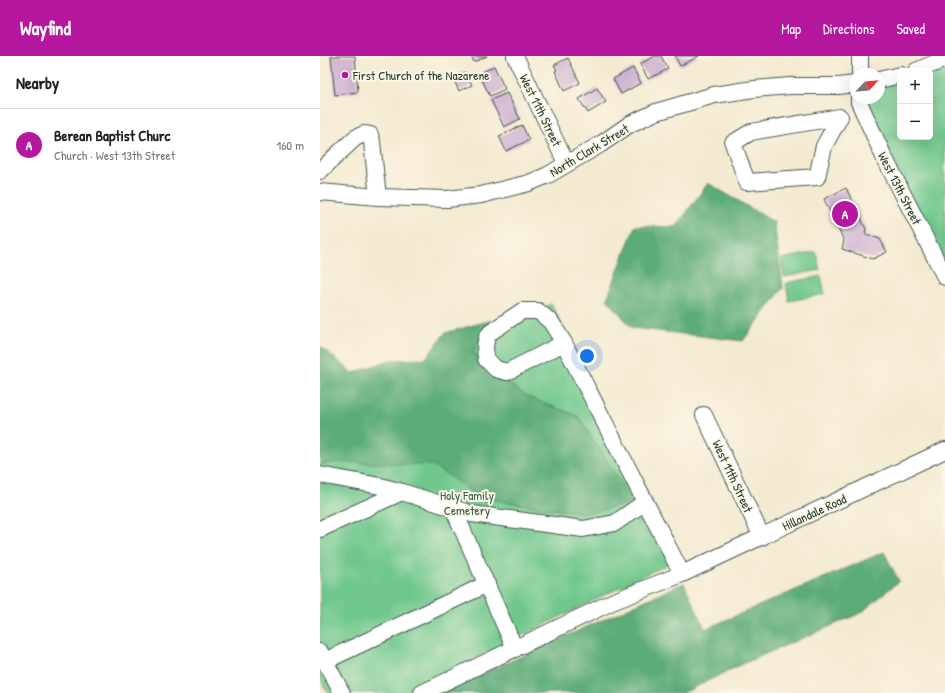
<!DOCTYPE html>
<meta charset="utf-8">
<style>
body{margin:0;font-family:"Patrick Hand",sans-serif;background:#f2f2f2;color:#222}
.controls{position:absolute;right:12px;top:12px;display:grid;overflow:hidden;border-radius:6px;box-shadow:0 4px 16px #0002}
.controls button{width:36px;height:36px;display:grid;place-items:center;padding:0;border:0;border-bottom:1px solid #e0e0e0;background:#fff;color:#222;font:20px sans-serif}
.compass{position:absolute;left:529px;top:12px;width:36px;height:36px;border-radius:50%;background:#fff;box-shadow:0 4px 16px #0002;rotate:64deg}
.you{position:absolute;left:267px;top:300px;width:14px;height:14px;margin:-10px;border:3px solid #fff;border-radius:50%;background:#1a73e8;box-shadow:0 0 0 6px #1a73e833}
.badge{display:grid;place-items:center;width:26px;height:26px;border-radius:50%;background:#b5179e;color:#fff;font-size:13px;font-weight:700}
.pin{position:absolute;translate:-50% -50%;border:2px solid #fff;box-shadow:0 1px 4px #0006}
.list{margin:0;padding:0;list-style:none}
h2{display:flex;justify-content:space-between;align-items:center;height:52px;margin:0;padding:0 16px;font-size:17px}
h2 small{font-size:13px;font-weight:400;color:#767676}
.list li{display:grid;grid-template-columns:26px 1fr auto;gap:12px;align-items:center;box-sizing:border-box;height:72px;padding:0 16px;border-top:1px solid #e0e0e0}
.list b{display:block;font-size:15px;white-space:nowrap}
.list p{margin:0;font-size:13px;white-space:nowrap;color:#767676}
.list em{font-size:13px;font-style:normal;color:#767676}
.map{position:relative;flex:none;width:625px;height:637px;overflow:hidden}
header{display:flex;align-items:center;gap:24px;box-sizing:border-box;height:56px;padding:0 20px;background:#b5179e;color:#fff}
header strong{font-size:19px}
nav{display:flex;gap:22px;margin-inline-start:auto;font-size:14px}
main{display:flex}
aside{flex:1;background:#fff}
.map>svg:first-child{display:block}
.green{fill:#70c78d;stroke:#488260}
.forest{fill:#5cac78;stroke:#3e7456}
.building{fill:#c8a9cf}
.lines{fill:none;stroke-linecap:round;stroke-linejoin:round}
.minor-casing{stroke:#3f574c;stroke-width:18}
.minor{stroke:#fff;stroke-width:16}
.poi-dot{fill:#b5179e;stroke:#fcf5e5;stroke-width:1.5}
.labels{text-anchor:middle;stroke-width:4;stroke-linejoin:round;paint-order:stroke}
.poi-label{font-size:13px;fill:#1f3d34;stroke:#fcf5e5;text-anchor:start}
.street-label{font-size:13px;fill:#1f3d34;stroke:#fcf5e5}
.park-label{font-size:13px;fill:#33604a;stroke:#fcf5e5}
</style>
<header>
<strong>Wayfind</strong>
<nav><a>Map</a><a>Directions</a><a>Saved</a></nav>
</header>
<main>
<aside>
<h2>Nearby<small></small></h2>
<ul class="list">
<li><span class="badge">A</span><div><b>Berean Baptist Churc</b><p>Church · West 13th Street</p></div><em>160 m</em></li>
</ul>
</aside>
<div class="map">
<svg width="625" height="637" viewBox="0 0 625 637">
<rect width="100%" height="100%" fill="#fcf5e5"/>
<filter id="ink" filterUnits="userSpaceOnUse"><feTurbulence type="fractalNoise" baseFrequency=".025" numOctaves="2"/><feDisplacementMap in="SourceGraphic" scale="8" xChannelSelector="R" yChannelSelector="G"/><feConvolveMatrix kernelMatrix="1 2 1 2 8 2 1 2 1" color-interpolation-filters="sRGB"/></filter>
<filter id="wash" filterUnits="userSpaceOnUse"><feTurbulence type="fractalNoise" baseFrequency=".012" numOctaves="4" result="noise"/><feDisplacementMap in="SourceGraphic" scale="16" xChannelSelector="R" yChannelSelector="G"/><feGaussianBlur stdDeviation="0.9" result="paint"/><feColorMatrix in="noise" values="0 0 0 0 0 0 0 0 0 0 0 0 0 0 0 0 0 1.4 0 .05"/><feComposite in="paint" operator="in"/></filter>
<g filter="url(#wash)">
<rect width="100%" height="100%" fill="#f4ead1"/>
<g class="green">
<polygon points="625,3 625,206 539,42 559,42 559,24 580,19 580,81 610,81 610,15"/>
<polygon points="496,196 500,214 464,221 461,203"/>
<polygon points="501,220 505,238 469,245 466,227"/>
<polygon points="231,248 360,502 85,637 7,637 0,621 0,357"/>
</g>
<g class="forest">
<polygon points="388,127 454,166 463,232 423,285 312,272 287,243 315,170 356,171"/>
<polygon points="171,264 153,296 171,315 208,341 258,360 313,446 270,457 222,452 160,441 112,409 19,406 0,408 0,290 33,317 70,304 105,303 125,277"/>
<polygon points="564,496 579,525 541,557 420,609 363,637 120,637 364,527 385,573"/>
</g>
<g id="blocks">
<g class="building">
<polygon points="11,0 35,0 38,36 15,39"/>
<polygon points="151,0 167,0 154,6"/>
<polygon points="335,0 341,0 348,13 328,23 320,8"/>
<polygon points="355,0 379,0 360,10"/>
<polygon points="248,2 260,27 244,35 235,15 237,14 234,9"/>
<polygon points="174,10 185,33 170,40 159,18"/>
<polygon points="313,12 321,27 301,38 293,23"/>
<polygon points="145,16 152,29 139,35 133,22"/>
<polygon points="277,32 286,46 268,57 259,43"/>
<polygon points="187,37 200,63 184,71 171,44"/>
<polygon points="202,69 209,84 186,95 179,80"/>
<polygon points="526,132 546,173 545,178 560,183 567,196 553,203 522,193 524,185 504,143"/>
</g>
</g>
</g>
<g filter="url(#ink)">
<use href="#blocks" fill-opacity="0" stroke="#3f574c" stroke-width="1"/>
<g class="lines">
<defs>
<g id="minor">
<polyline points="195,0 246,107"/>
<polyline points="540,0 540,18"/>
<polyline points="596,15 625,3"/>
<polyline points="559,24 580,19"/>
<polyline points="539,42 539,46 564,101 625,221"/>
<polygon points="520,61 504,90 497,121 427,126 413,87 431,76"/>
<polyline points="0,115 35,82 44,78 50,79 52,86 58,141"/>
<polyline points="0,136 58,141 127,143 161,139 209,127 228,119 281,88 310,68 336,56 394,39 434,33 470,30 518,30 535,28"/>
<polygon points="202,255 218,255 231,266 244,287 187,316 176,313 166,303 165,290 167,281 171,276"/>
<polyline points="244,287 362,518"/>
<polyline points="384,359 442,481"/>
<polyline points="0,419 60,430 82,436"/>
<polyline points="133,452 195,593"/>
<polyline points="0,473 82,436 152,458 263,473 295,467 325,446"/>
<polyline points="0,596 22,637"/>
<polyline points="5,605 167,528"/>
<polyline points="102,637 292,546 362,518 625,394"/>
</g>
</defs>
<use href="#minor" class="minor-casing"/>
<use href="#minor" class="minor"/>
</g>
</g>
<circle class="poi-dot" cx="25" cy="19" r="4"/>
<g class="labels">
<g class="poi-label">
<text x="33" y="24">First Church of the Nazarene</text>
</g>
<g class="street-label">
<text transform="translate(221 54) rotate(64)" y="5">West 11th Street</text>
<text transform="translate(269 94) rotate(-31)" y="5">North Clark Street</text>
<text transform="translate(580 132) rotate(63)" y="5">West 13th Street</text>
<text transform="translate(413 420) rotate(65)" y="5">West 11th Street</text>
<text transform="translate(494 456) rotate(-25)" y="5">Hillandale Road</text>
</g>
<g class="park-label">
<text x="147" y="444">Holy Family<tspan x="147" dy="15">Cemetery</tspan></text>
</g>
</g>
</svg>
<div class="controls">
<button>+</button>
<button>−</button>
</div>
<svg class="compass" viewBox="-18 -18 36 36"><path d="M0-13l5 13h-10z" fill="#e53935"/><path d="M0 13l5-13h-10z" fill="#767676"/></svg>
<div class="you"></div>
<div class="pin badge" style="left:525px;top:158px">A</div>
</div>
</main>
